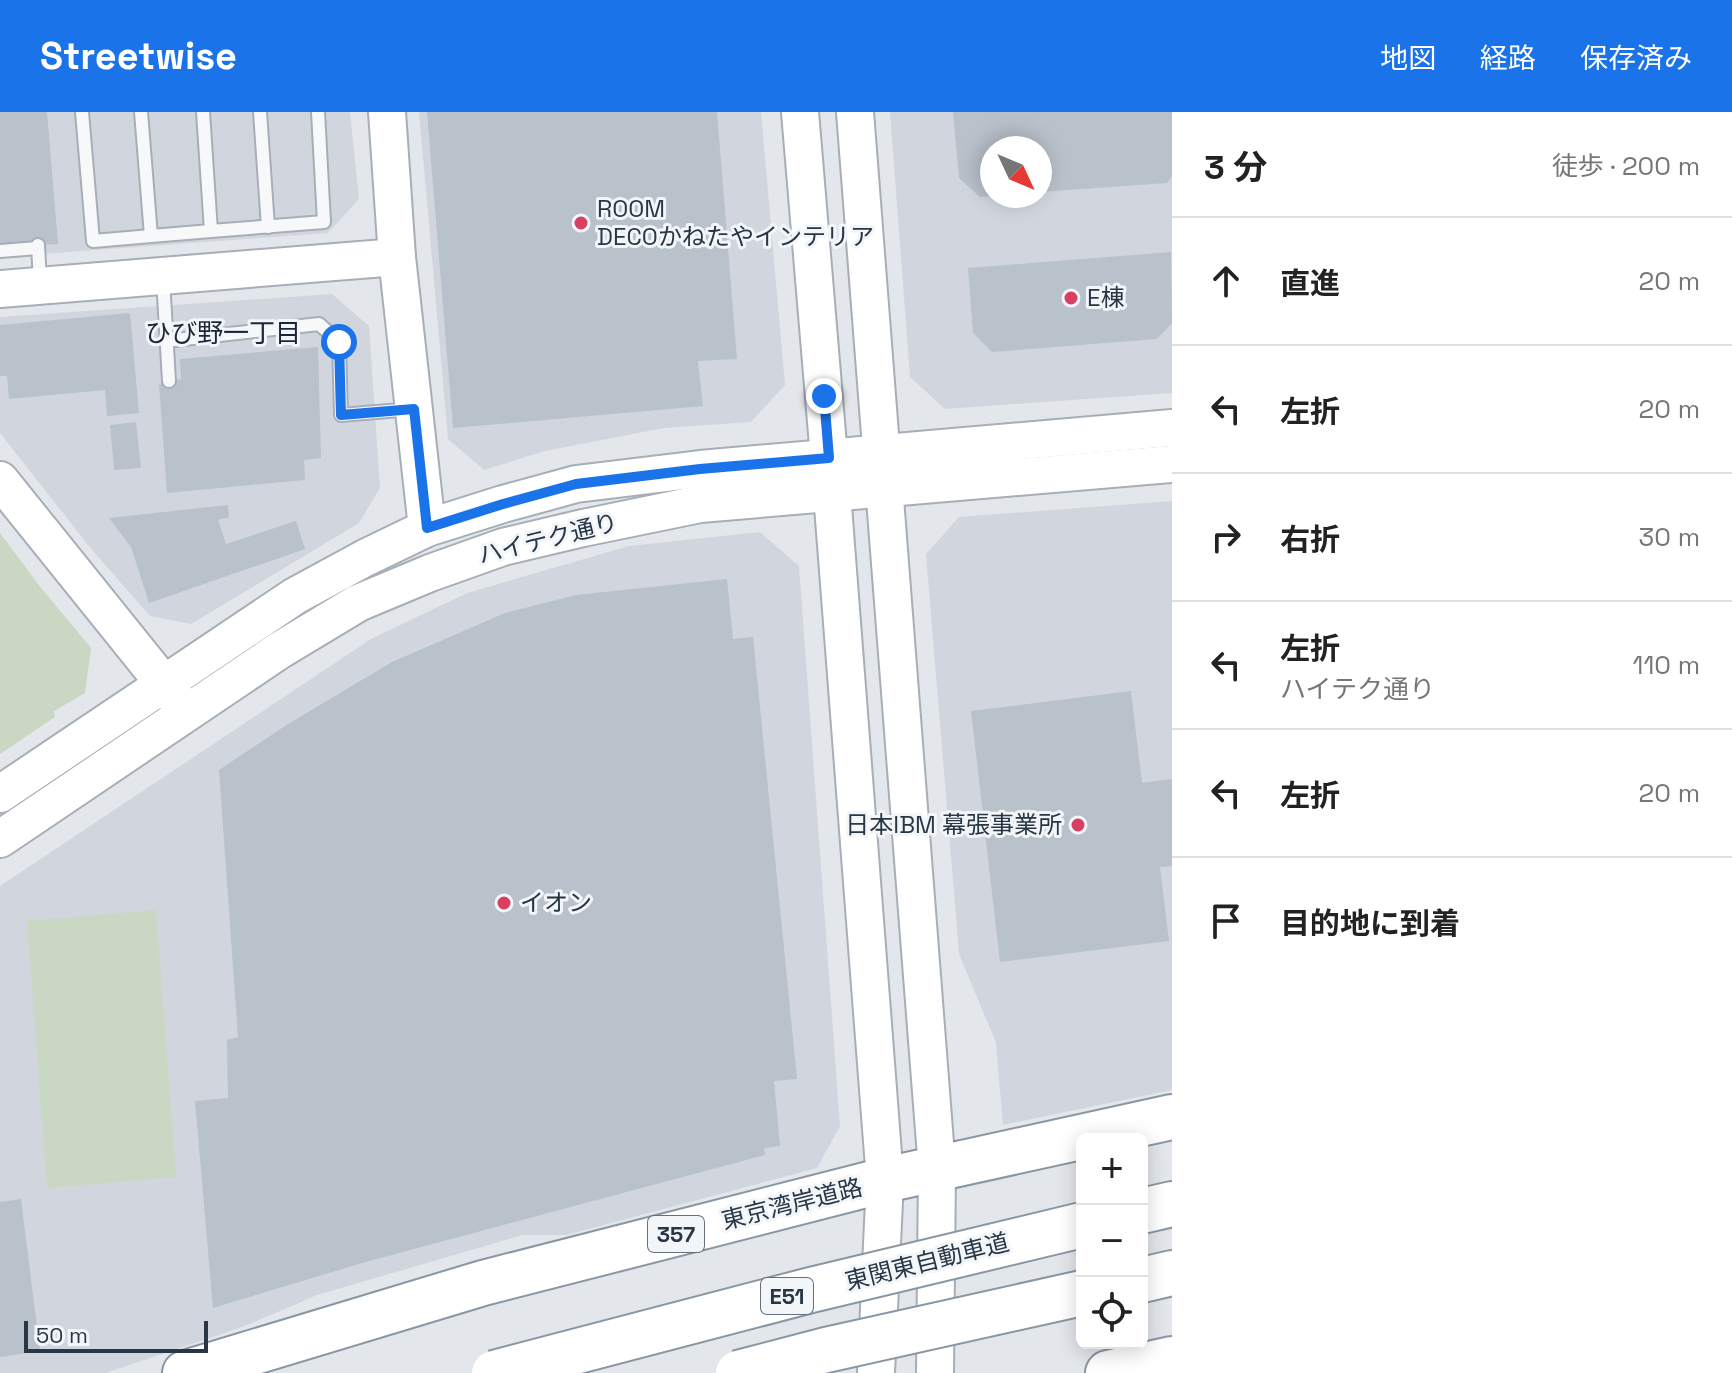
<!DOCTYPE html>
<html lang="ja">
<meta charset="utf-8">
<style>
body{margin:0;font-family:"Space Grotesk","Noto Sans JP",sans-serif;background:#f2f2f2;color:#222}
.controls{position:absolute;right:24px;bottom:24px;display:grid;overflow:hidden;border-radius:12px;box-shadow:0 4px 20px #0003}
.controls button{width:72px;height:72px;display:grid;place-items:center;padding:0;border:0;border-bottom:2px solid #e0e0e0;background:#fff;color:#222;font:40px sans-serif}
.compass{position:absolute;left:980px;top:24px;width:72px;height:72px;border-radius:50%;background:#fff;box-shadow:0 4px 20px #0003;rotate:134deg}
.scale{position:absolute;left:24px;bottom:20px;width:184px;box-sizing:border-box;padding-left:8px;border:4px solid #293646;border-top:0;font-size:22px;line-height:28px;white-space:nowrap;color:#293646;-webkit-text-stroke:6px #f3f6f9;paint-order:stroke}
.stop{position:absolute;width:24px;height:24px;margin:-18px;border:6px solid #1a73e8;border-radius:50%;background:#fff}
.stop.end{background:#1a73e8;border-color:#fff;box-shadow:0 2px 8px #0008}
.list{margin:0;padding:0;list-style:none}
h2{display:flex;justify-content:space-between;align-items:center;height:104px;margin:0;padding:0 32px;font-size:34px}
h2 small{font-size:26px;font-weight:400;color:#767676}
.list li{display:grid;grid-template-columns:52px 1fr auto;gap:24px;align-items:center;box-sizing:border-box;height:128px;padding:0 32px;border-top:2px solid #e0e0e0}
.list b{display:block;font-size:30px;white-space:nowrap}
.list p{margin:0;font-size:26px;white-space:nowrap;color:#767676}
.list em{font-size:26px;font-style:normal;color:#767676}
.icon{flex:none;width:44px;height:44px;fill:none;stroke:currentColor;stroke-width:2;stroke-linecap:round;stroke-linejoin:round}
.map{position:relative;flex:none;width:1172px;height:1261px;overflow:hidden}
header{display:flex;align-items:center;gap:48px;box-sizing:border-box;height:112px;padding:0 40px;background:#1a73e8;color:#fff}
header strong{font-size:38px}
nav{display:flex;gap:44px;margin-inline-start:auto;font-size:28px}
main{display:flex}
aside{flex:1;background:#fff}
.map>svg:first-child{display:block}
.built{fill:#d1d6de;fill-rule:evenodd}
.green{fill:#cad7c3}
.building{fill:#b9c1ca}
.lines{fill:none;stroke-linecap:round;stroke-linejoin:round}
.lane-casing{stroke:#a7aeb7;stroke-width:16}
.secondary-casing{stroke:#a7aeb7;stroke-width:40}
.highway-casing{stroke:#8996a4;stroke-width:48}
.lane{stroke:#f6f8fa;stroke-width:12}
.secondary{stroke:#fff;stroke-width:36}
.highway{stroke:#fff;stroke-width:44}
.highway-bridge-casing{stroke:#8996a4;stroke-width:48;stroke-linecap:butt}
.highway-bridge{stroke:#fff;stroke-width:44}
.route{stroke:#1a73e8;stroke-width:10}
.poi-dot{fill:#da3f62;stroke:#f3f6f9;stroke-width:3}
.labels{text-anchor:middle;stroke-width:6;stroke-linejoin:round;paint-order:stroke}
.shield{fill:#f3f6f9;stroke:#66707c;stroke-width:2}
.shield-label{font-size:22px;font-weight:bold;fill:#293646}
.poi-label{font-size:24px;fill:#293646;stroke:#f3f6f9;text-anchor:start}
.street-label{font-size:24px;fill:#293646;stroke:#f3f6f9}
.neighbourhood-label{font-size:26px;fill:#1b2737;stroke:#f3f6f9}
</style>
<header>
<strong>Streetwise</strong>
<nav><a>地図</a><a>経路</a><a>保存済み</a></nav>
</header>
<main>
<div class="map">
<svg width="1172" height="1261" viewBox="0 0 1172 1261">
<rect width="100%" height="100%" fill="#e3e7ec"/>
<g class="built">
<polygon points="0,0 350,0 359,87 328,121 0,145"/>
<polygon points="419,0 761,0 785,273 751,310 664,316 545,339 484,358 448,327"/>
<path d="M890,0h282v281l-227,16 -35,-32zM992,36h48v48h-48z"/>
<polygon points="332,182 369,214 380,376 359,411 191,512 150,504 92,438 0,321 0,205"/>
<polygon points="1172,389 1172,978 1003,1013 996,931 959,842 926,442 959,405"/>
<polygon points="760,420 799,454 840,1014 817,1056 566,1123 523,1123 317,1183 245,1214 106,1261 0,1261 0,774 371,527 467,481 629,434"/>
</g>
<g class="green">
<polygon points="0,421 41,476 91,536 85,581 54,599 55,605 0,642"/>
<polygon points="156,798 176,1065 47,1076 27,809"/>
</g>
<g class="building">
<polygon points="0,0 47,0 58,132 0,135"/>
<polygon points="427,0 717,0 737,247 698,249 703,294 453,316"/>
<polygon points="953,0 1172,0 1172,64 1167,71 1040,80 1040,36 992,36 992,84 980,85 959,66"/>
<polygon points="1171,140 1172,211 1157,227 992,240 973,221 968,156"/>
<polygon points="130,201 139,301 107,304 105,278 9,287 7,264 0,264 0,213"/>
<polygon points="318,235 321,346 304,348 305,368 167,381 159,272 181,267 180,247"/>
<polygon points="136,310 141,356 114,358 110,313"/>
<polygon points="228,393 229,405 218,408 226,432 296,409 305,437 149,491 131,435 109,406"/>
<polygon points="727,467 733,527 753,525 797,967 774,969 780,1034 764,1036 765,1043 362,1151 213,1196 195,989 228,986 227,928 238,925 219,658 288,612 392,550 505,501 576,483"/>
<polygon points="1131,579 1142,671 1172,667 1172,754 1160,755 1169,829 1000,850 971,599"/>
<polygon points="21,1087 40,1239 0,1245 0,1090"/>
</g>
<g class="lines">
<defs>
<g id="lane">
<polyline points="82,0 93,129 151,124"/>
<polyline points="141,0 151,124 211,119"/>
<polyline points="203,0 211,119 324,110 318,0"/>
<polyline points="260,0 268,115"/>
<polyline points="38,133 40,170"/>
<polyline points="0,139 38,136"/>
<polyline points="163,167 169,269"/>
<polyline points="166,229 319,212 339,230 341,303 412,297"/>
</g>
<g id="secondary">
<polyline points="387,0 397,145 427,416"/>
<polyline points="800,0 832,381 885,1068 876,1261"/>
<polyline points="855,0 937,1057 935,1261"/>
<polyline points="0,177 397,145"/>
<polyline points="0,368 177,588"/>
<polyline points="0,682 295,484 365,446 427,416 503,392 576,372 700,357 1172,316"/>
<polyline points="0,727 280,538 358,491 430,461 503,435 583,416 700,392 1172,352"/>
</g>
<g id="highway">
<polyline points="1142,1099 1172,1092"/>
<polyline points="1142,1168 1172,1161"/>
<polyline points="185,1261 483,1171 885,1068 1172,1005"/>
<polyline points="1108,1261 1172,1247"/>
</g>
</defs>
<use href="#lane" class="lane-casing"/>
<use href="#secondary" class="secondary-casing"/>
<use href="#highway" class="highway-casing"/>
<use href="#lane" class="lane"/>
<use href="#secondary" class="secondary"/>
<use href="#highway" class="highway"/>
<defs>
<g id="highway-bridge">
<polyline points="494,1261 811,1178 1082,1113"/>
<polyline points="738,1261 826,1238 1082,1181"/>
</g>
</defs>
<use href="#highway-bridge" class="highway-bridge-casing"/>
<use href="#highway-bridge" class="highway-bridge"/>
</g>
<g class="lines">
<polyline class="route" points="339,230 341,303 414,297 427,416 503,392 576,372 700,357 829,346 824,284"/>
</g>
<g class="poi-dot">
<circle cx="581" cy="111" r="8"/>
<circle cx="1071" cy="186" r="8"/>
<circle cx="1078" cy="713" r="8"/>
<circle cx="504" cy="791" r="8"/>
</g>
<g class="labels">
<g class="shield">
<rect x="648" y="1104" width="56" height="36" rx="6"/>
<rect x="761" y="1166" width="52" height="36" rx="6"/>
</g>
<g class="shield-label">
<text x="676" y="1130">357</text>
<text x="787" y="1192">E51</text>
</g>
<g class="poi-label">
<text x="597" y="105">ROOM<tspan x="597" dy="28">DECOかねたやインテリア</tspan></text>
<text x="1087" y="194">E棟</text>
<text x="1062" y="721" text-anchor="end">日本IBM 幕張事業所</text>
<text x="520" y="799">イオン</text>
</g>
<g class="street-label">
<text transform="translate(548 427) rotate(-14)" y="8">ハイテク通り</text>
<text transform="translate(792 1092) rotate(-14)" y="8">東京湾岸道路</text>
<text transform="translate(927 1150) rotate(-14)" y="8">東関東自動車道</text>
</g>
<g class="neighbourhood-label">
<text x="223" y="230">ひび野一丁目</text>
</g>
</g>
</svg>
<div class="controls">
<button>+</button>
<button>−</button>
<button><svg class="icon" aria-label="locate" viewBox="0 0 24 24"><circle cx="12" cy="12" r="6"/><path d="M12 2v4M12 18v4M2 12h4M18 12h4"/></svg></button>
</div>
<svg class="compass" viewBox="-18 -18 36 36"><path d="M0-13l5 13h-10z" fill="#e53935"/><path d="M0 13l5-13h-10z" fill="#767676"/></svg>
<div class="scale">50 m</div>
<div class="stop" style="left:339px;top:230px"></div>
<div class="stop end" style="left:824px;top:284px"></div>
</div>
<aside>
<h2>3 分<small>徒歩 · 200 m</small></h2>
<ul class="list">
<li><svg class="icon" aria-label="ahead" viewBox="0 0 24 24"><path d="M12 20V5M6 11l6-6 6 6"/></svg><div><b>直進</b></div><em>20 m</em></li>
<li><svg class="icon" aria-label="left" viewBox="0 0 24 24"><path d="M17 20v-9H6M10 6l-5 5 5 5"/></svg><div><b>左折</b></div><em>20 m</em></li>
<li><svg class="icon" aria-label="right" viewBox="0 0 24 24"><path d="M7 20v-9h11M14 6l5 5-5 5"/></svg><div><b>右折</b></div><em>30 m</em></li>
<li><svg class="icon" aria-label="left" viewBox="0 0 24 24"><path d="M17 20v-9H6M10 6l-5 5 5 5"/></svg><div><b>左折</b><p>ハイテク通り</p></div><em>110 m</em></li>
<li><svg class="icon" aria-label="left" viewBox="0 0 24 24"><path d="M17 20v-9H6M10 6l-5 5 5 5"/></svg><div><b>左折</b></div><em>20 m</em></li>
<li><svg class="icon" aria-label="arrive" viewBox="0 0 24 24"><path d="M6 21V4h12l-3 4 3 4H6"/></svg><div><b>目的地に到着</b></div></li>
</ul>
</aside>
</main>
